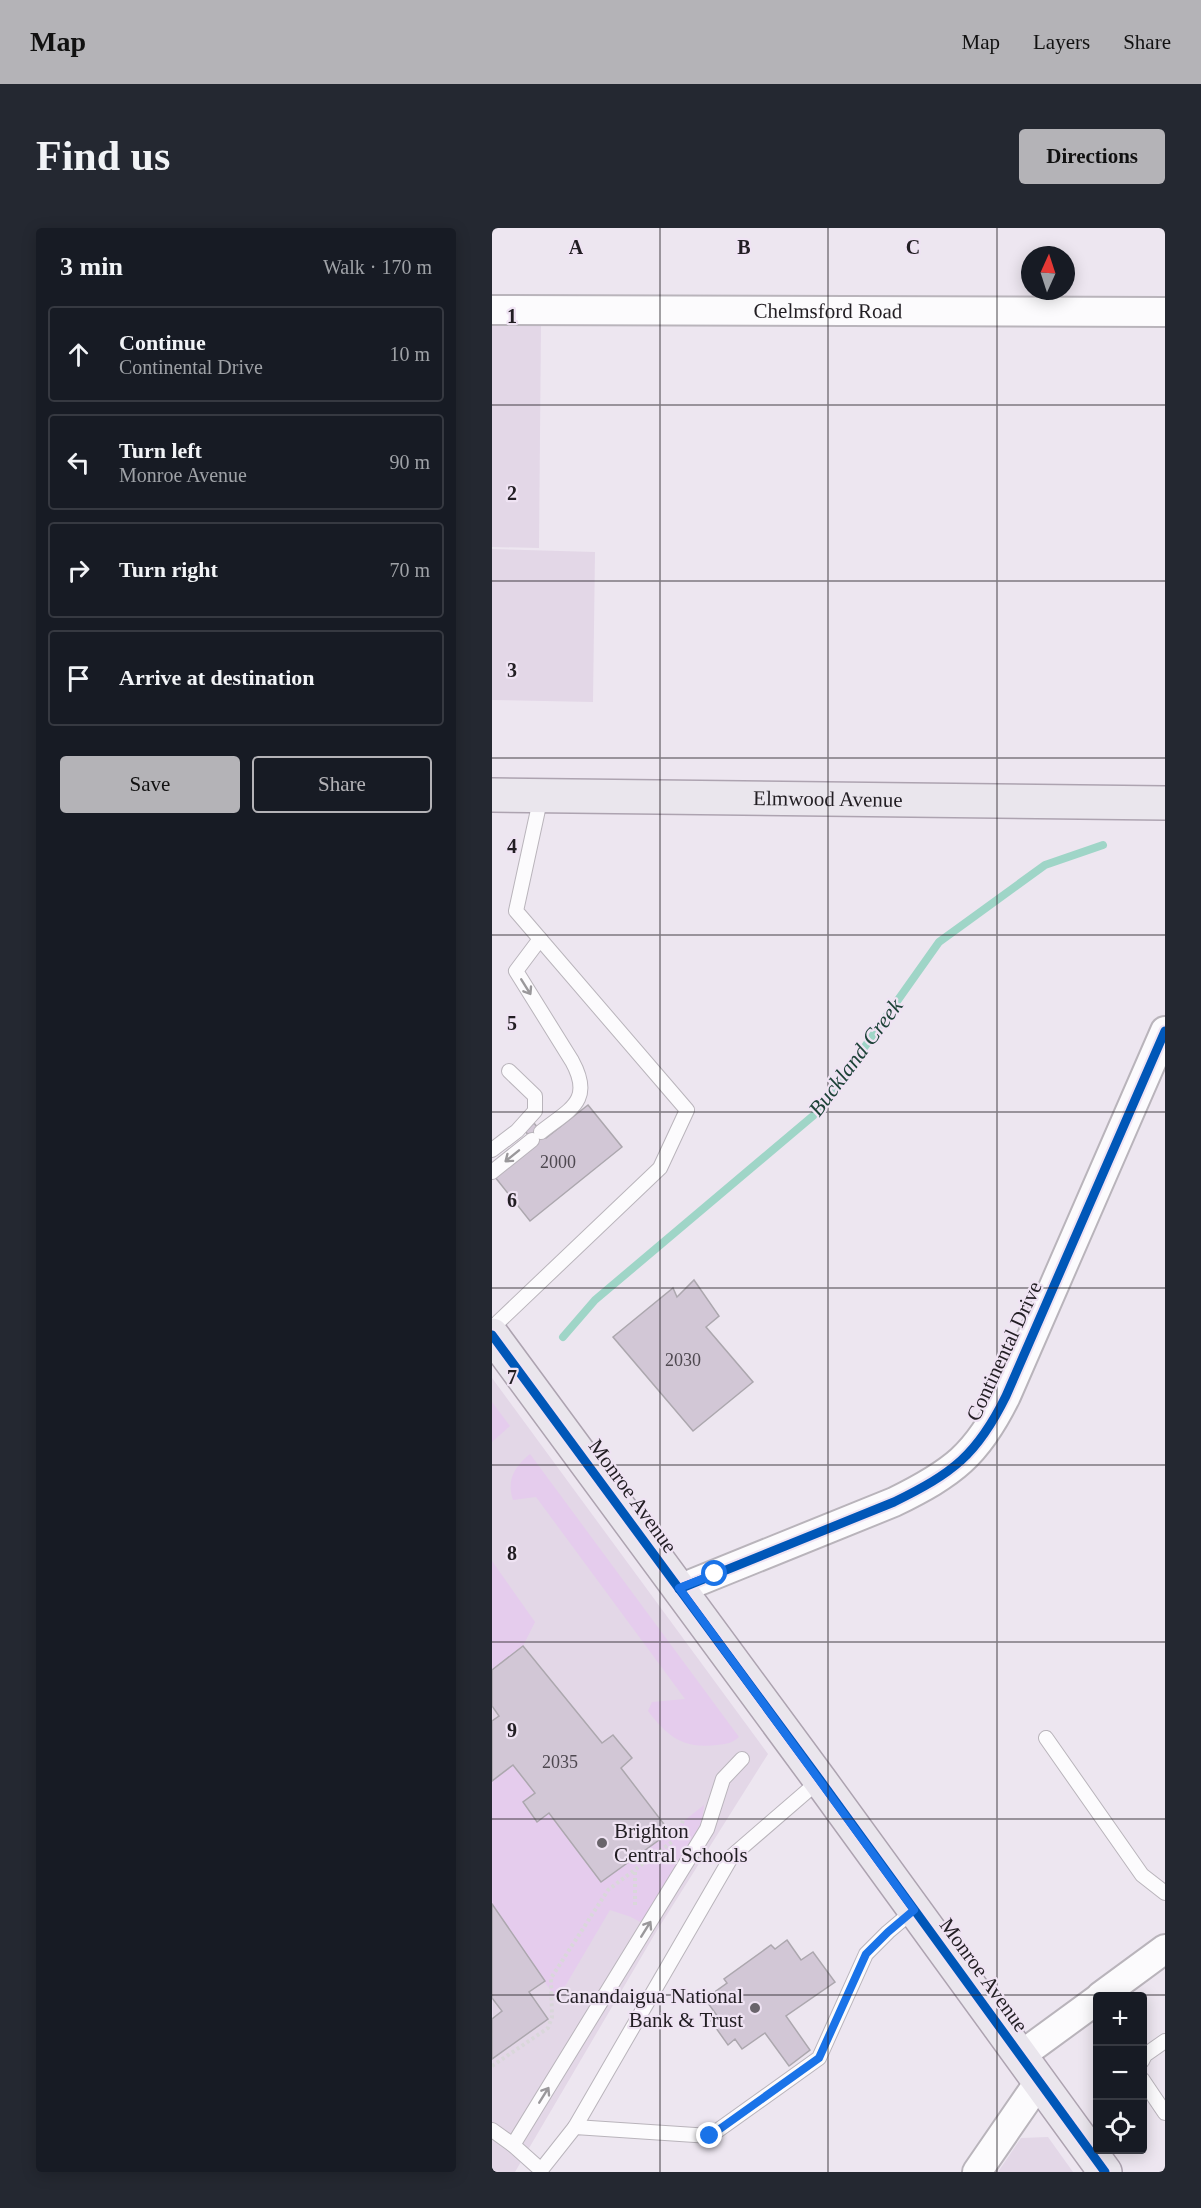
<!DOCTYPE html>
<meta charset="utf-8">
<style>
body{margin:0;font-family:"Times New Roman",serif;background:#242831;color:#f1f3f6}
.controls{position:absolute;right:18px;bottom:18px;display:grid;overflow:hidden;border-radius:6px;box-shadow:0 3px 15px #0003}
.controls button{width:54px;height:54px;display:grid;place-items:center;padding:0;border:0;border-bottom:2px solid #363941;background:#171b24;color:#f1f3f6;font:30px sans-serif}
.compass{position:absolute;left:529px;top:18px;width:54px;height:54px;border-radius:50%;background:#171b24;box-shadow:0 3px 15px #0003;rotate:3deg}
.stop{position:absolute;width:18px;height:18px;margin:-14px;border:4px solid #1a73e8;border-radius:50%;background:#fff}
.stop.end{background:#1a73e8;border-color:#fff;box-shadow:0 2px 6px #0008}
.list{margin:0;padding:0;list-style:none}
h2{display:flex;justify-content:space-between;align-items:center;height:78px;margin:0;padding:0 24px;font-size:26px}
h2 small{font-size:20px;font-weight:400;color:#9ea1a6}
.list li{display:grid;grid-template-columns:39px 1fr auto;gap:18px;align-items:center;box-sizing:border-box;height:96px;margin:0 12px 12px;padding:0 12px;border:2px solid #363941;border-radius:6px}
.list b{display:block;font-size:22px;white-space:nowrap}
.list p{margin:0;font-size:20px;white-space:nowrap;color:#9ea1a6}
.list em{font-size:20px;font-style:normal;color:#9ea1a6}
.actions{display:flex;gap:12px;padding:18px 24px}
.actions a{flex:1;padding:14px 0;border:2px solid #b4b3b7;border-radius:6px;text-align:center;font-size:21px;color:#b4b3b7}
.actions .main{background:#b4b3b7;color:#111}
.icon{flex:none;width:33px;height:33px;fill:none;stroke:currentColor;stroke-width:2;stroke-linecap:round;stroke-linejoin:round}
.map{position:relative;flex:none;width:673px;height:1944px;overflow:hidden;border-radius:6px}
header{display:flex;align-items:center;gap:36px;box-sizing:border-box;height:84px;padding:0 30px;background:#b4b3b7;color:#111}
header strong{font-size:28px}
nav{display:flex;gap:33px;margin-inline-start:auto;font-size:21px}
.intro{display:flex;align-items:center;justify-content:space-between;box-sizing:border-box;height:144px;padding:0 36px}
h1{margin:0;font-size:42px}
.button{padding:15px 27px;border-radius:6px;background:#b4b3b7;color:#111;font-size:21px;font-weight:700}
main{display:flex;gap:36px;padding:0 36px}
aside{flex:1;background:#171b24;border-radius:6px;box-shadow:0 3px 15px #0003}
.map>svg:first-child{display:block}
.built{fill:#e3d7e7}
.green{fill:#e5cced}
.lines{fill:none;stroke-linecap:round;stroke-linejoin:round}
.stream{stroke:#9fd5c7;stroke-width:8}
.building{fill:#d2c7d6;stroke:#aca7ae;stroke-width:1.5}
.service-casing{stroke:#b9b4bb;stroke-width:16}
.minor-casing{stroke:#b9b4bb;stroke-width:32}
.primary-casing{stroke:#ada3b0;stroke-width:36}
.path{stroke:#d9d7da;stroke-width:4;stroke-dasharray:3 3;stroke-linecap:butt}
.service{stroke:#fcfbfd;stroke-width:14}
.minor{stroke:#fcfbfd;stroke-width:28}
.primary{stroke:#eae6ed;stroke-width:33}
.cycleway-casing{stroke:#efe3f3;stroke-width:13}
.cycleway{stroke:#0057b8;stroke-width:9}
.oneway{stroke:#9a989b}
.route{stroke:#1a73e8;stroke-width:8}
.grid{fill:none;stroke:#221e23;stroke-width:1.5;stroke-opacity:0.55}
.poi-dot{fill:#69646b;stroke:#efe3f3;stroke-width:2}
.labels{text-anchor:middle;stroke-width:4.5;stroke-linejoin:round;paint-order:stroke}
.number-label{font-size:18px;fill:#4e4850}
.street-label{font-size:21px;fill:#221e23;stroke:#efe3f3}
.poi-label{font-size:21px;fill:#221e23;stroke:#efe3f3;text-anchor:start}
.water-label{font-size:22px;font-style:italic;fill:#1d4238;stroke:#efe3f3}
.grid-label{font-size:20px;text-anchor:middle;font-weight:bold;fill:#221e23;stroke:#efe3f3;stroke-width:4.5;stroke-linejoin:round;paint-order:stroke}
</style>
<header>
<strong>Map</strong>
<nav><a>Map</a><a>Layers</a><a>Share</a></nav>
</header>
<div class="intro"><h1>Find us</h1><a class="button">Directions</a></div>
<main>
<aside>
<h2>3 min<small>Walk · 170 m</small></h2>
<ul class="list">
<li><svg class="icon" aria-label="ahead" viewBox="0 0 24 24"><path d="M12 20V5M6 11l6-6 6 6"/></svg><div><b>Continue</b><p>Continental Drive</p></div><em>10 m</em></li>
<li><svg class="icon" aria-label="left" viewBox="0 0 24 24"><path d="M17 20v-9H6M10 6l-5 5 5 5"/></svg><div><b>Turn left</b><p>Monroe Avenue</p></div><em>90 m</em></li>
<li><svg class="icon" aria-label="right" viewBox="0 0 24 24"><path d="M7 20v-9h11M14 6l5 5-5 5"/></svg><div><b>Turn right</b></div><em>70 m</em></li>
<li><svg class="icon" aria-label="arrive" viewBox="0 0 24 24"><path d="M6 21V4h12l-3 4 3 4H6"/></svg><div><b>Arrive at destination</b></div></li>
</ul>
<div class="actions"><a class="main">Save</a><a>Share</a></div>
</aside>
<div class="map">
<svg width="673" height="1944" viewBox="0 0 673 1944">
<rect width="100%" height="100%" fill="#ede6f0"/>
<g class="built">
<polygon points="0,97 49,97 47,320 0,319"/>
<polygon points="0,321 103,324 101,474 0,472"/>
<polygon points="0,1150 276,1526 164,1704 23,1944 0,1944"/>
<polygon points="556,1909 581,1944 506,1944 529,1910"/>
</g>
<g class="green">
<polygon points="0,1174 18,1198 0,1214"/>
<path d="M38,1226l209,283c-7,6 -12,7 -22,8 -34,4 -49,-8 -69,-34l4,-9 33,-3 -149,-202 -23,3c-7,-20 2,-34 17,-46z"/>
<polygon points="0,1333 43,1394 31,1418 0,1442"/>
<polygon points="21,1537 43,1565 31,1574 44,1593 57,1585 109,1654 178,1604 212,1577 210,1595 150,1695 139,1689 118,1682 65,1772 0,1676 0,1553"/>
</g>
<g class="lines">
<polyline class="stream" points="71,1109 103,1072 328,882 447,714 553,637 611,617"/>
</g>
<g class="building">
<polygon points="96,877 130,919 38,993 3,949 44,916 33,903 42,895 54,910"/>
<polygon points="202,1052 227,1088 214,1099 261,1154 201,1203 121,1109 181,1060 185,1069"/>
<polygon points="31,1418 110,1515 121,1507 140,1530 129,1540 178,1604 109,1654 57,1585 45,1594 31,1574 43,1565 21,1537 0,1553 0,1493 7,1488 0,1478 0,1442"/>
<polygon points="0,1676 53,1753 37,1764 56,1791 0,1831 0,1791 10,1783 0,1770"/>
<polygon points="295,1712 309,1732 321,1724 343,1754 294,1788 318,1822 297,1838 273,1805 250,1821 243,1811 236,1817 219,1793 226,1789 213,1771 235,1755 232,1751 279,1717 283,1721"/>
</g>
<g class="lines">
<defs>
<g id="service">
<path d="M48,711l-24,32 56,90c22,40 -2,48 -31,71"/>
<polyline points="0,922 25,903 43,883 43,868 17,843"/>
<polyline points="0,944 40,912"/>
<polyline points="0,1100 168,940 195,882 24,683 49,568"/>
<polyline points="554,1510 650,1647 673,1665"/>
<polyline points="650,1833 653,1827 673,1813"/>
<polyline points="650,1851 673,1885"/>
<polyline points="83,1899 240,1628 328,1552"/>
<polyline points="0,1902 21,1917 49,1942 83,1899 218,1908 327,1830 374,1726 396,1704 422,1682"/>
<polyline points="21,1917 215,1601 231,1551 250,1531"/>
</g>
<g id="minor">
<path id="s1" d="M0,82l673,2"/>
<path d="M187,1361l215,-87c59,-29 83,-47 112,-106l159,-365"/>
<polyline points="609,1768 673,1721"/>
<polyline points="528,1828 606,1771"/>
<polyline points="485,1944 547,1854"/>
</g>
<g id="primary">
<path id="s2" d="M0,567l673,8"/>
<polyline points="0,1107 328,1552 613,1944"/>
</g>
</defs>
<use href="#service" class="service-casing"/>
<use href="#minor" class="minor-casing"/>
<use href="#primary" class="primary-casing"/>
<g class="path">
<polyline points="185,1606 191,1593"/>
<polyline points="143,1677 143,1642"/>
<polyline points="0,1838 56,1800 60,1789 59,1750 116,1662 181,1613"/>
</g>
<use href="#service" class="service"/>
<use href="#minor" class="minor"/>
<use href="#primary" class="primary"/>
<defs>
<g id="cycleway">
<polyline points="0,1107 328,1552 613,1944"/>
<path d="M187,1361l215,-87c59,-29 83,-47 112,-106l159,-365"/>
</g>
</defs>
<use href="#cycleway" class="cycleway-casing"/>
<use href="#cycleway" class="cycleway"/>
</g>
<defs><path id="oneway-shaft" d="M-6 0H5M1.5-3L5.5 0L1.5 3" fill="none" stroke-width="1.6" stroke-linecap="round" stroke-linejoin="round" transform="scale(1.5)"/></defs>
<g class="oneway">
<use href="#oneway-shaft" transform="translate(34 759) rotate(58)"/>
<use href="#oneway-shaft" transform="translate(20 928) rotate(141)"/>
<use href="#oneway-shaft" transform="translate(154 1701) rotate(-58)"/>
<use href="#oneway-shaft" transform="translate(52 1867) rotate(-58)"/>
</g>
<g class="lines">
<polyline class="route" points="218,1908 327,1830 374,1726 396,1704 422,1682 187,1360 223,1346"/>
</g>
<path class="grid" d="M168,0v1944M336,0v1944M505,0v1944M0,177h673M0,353h673M0,530h673M0,707h673M0,884h673M0,1060h673M0,1237h673M0,1414h673M0,1591h673M0,1767h673"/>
<g class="poi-dot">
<circle cx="110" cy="1615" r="6"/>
<circle cx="263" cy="1780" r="6"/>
</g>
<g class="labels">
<g class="number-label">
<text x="66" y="940">2000</text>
<text x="191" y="1138">2030</text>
<text x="68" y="1540">2035</text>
</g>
<g class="street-label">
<text dy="7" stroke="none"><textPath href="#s1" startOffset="336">Chelmsford Road</textPath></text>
<text dy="7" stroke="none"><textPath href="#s2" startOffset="336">Elmwood Avenue</textPath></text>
<text transform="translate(512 1123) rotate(-65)" y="7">Continental Drive</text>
<text transform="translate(141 1268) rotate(54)" y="7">Monroe Avenue</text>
<text transform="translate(492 1747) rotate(54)" y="7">Monroe Avenue</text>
</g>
<g class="poi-label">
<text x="122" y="1610">Brighton<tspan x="122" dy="24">Central Schools</tspan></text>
<text x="251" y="1775" text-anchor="end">Canandaigua National<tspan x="251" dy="24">Bank &amp; Trust</tspan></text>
</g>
<g class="water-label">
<text transform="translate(363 829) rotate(-53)" y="8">Buckland Creek</text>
</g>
</g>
<g class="grid-label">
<text x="84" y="26">A</text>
<text x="252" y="26">B</text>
<text x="421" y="26">C</text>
<text x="20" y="95">1</text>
<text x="20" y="272">2</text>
<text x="20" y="449">3</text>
<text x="20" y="625">4</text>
<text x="20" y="802">5</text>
<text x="20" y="979">6</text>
<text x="20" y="1156">7</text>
<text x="20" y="1332">8</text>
<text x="20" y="1509">9</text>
</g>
</svg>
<div class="controls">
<button>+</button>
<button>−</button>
<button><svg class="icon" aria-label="locate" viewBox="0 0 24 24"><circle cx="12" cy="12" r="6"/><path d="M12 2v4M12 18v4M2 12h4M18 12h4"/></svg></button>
</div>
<svg class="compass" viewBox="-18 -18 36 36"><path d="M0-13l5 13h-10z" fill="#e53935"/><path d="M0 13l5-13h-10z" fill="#9ea1a6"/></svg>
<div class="stop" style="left:223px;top:1346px"></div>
<div class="stop end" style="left:218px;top:1908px"></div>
</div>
</main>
